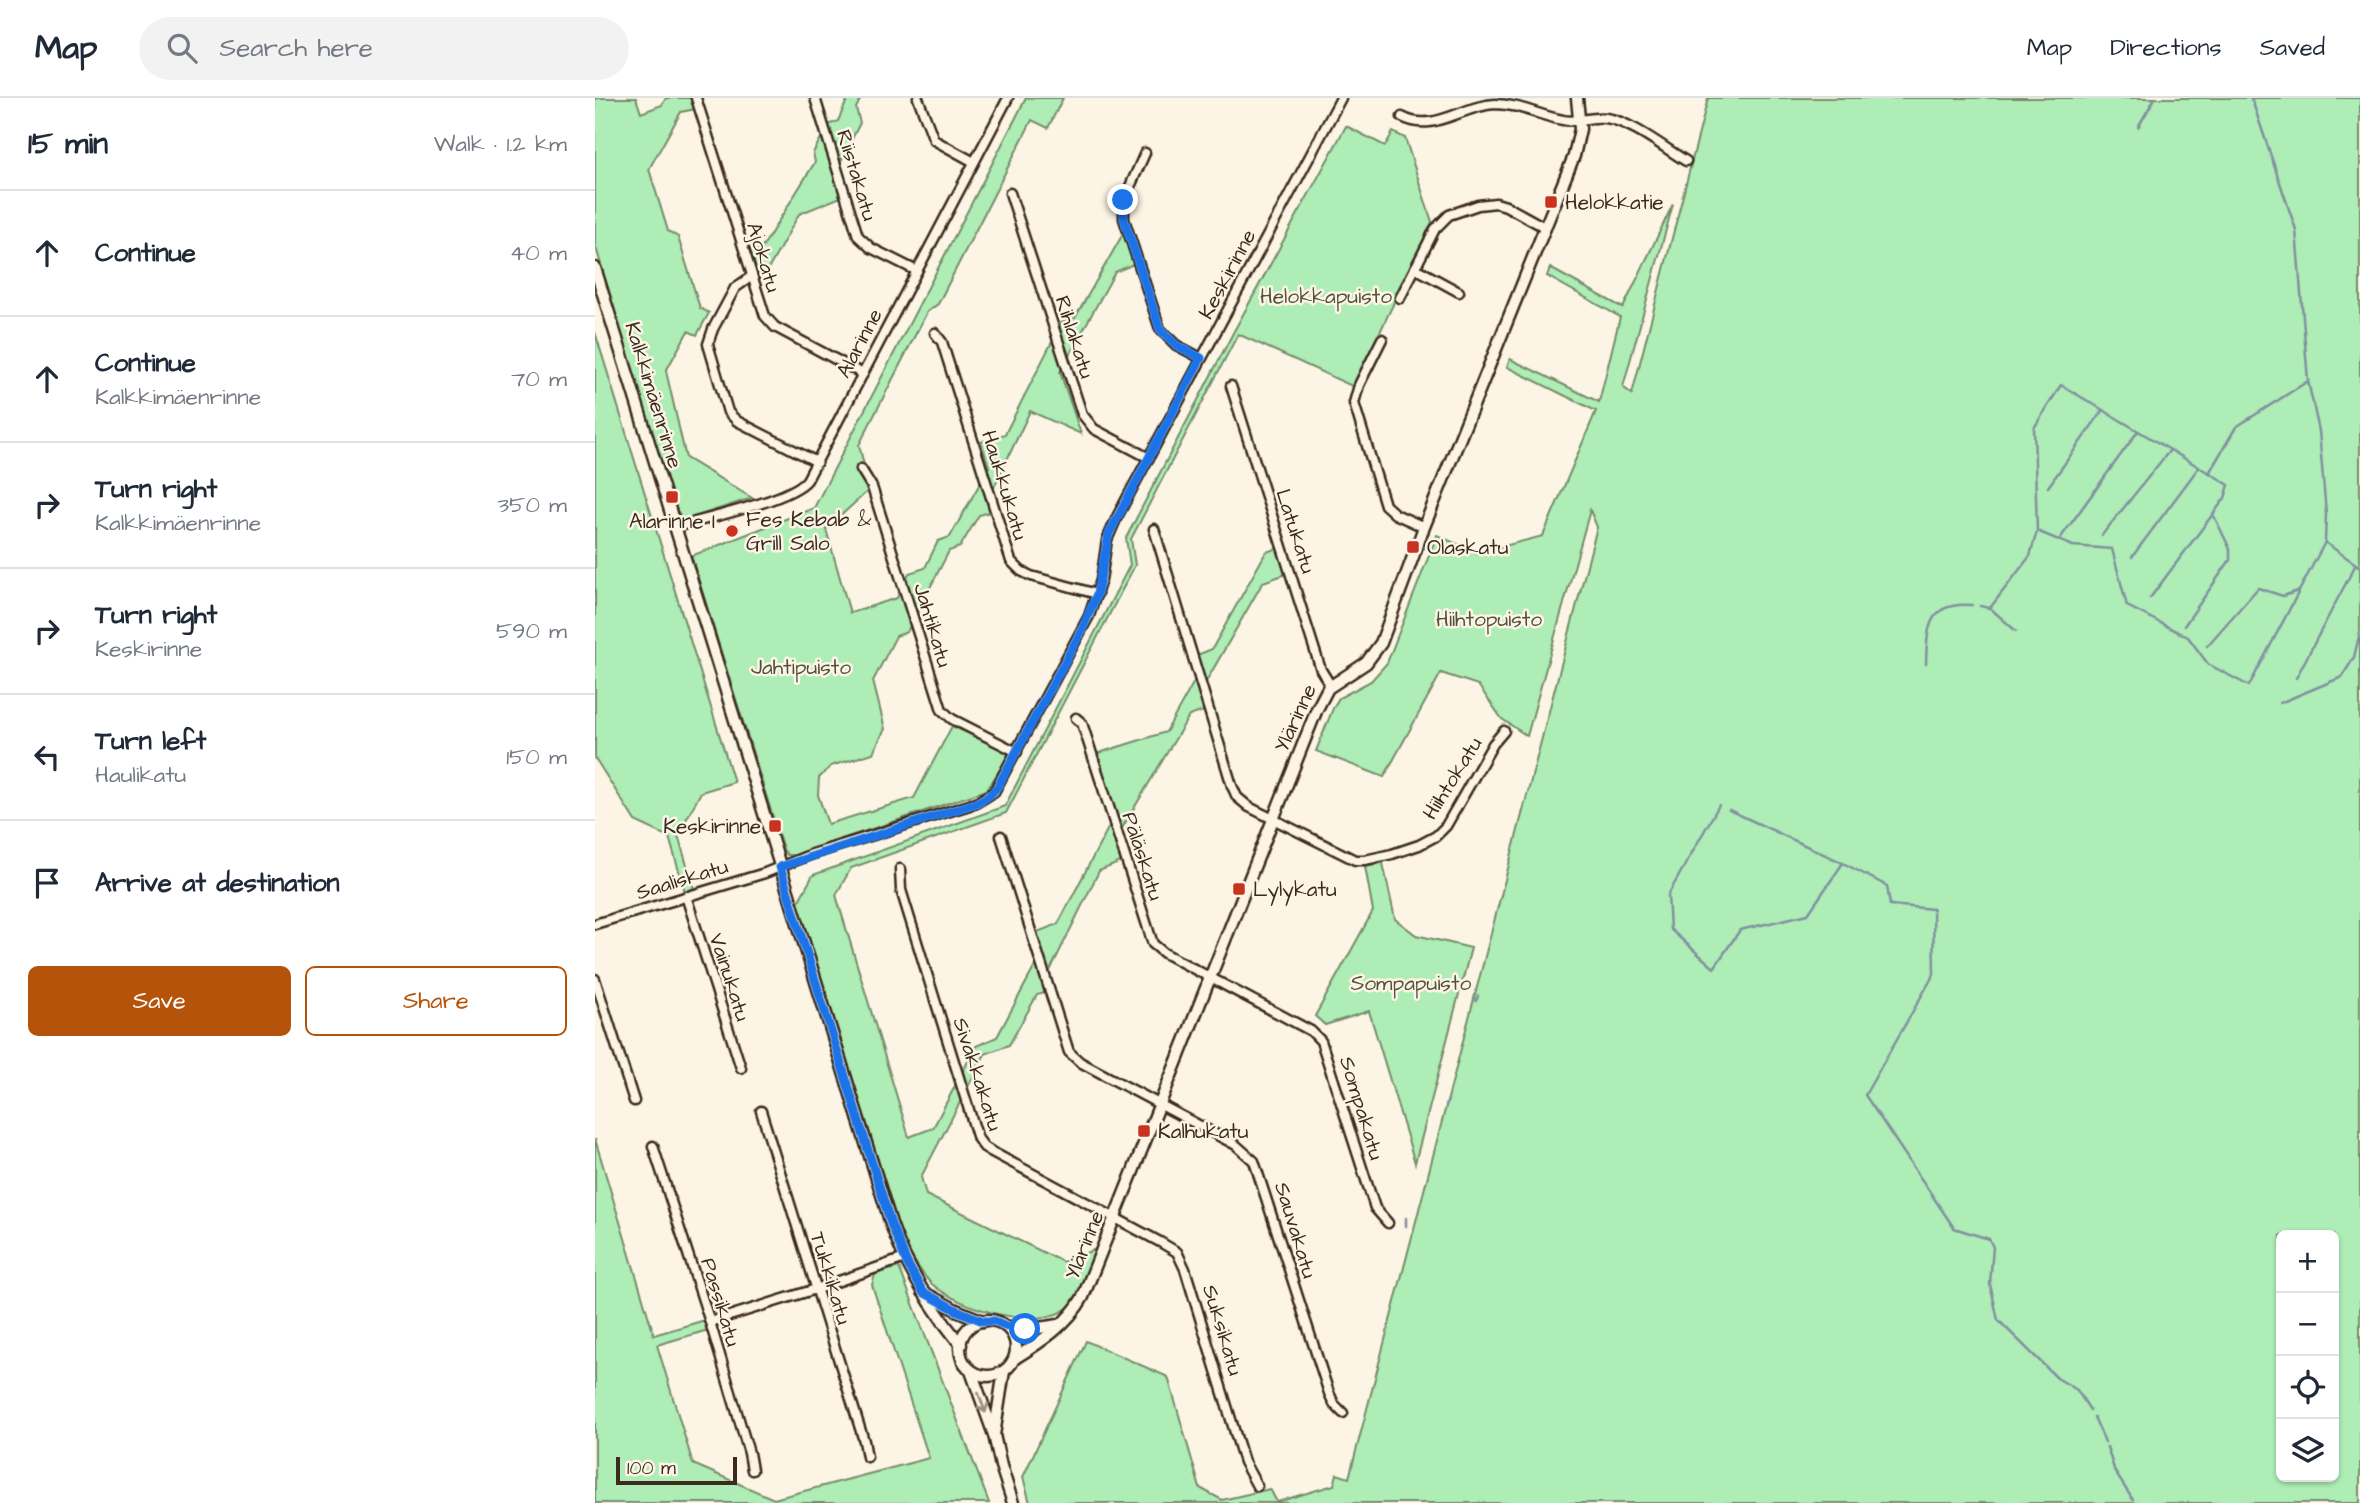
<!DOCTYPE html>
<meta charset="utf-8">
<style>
body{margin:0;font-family:"Architects Daughter",sans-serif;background:#f2f2f3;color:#1f2937}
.controls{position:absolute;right:21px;bottom:21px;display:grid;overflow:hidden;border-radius:10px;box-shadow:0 2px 5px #0004}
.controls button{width:63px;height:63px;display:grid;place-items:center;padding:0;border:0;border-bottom:2px solid #e0e1e3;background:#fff;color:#1f2937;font:35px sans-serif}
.scale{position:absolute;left:21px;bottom:18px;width:121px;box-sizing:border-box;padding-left:7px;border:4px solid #3b2a1e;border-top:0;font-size:19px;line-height:24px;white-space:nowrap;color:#3b2a1e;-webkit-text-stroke:5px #fcf5e5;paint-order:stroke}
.stop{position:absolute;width:21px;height:21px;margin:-16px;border:5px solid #1a73e8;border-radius:50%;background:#fff}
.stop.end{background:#1a73e8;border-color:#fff;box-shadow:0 2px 7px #0008}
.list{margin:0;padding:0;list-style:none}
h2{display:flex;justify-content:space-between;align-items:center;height:91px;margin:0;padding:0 28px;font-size:30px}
h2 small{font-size:23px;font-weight:400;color:#747a83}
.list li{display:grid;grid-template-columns:46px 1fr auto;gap:21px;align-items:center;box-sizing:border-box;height:126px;padding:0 28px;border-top:2px solid #e0e1e3}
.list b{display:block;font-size:26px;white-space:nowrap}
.list p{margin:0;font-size:23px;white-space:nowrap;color:#747a83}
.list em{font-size:23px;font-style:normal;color:#747a83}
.actions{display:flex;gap:14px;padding:21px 28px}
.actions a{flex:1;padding:16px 0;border:2px solid #b45309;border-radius:10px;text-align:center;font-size:24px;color:#b45309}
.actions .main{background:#b45309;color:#fff}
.icon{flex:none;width:38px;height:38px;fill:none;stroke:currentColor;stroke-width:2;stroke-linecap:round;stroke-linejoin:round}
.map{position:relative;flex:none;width:1765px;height:1405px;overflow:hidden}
header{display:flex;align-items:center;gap:42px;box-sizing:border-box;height:98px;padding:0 35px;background:#fff;border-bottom:2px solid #e0e1e3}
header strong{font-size:33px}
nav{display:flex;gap:38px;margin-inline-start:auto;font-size:24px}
.search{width:490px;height:63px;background:#f2f2f3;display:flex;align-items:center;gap:18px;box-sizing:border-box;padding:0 24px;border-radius:38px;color:#747a83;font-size:26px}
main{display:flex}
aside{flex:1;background:#fff}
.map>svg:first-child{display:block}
.green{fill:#aeedb5;stroke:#748c6a;stroke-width:2;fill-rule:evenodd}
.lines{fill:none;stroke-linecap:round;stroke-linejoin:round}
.stream{stroke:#8190a1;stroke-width:2.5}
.minor-casing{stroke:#3b2a1e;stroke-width:13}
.tertiary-casing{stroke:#3b2a1e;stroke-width:15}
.minor{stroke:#fcf5e5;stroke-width:8}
.tertiary{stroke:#fcf5e5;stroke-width:10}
.oneway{stroke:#9c9082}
.route{stroke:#1a73e8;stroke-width:9}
.poi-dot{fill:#c8321e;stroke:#fcf5e5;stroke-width:2.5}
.labels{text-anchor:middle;stroke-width:5;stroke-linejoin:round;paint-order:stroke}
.street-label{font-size:21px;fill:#3b2a1e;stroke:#fcf5e5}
.poi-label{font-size:21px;fill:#3b2a1e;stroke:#fcf5e5;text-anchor:start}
.park-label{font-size:21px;fill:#52513c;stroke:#fcf5e5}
</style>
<header>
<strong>Map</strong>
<div class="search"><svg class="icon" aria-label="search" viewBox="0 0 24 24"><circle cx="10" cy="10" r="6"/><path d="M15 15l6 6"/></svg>Search here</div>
<nav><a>Map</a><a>Directions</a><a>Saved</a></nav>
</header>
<main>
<aside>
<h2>15 min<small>Walk · 1.2 km</small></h2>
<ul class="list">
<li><svg class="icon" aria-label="ahead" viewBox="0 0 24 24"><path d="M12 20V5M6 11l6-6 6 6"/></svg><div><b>Continue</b></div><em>40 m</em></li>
<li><svg class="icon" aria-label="ahead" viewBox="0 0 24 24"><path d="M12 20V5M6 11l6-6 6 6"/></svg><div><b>Continue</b><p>Kalkkimäenrinne</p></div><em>70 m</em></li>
<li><svg class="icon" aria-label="right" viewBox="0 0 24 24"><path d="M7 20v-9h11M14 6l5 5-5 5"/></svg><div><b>Turn right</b><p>Kalkkimäenrinne</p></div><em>350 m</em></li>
<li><svg class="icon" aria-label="right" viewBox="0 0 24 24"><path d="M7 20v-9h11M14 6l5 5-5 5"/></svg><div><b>Turn right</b><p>Keskirinne</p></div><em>590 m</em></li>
<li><svg class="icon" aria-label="left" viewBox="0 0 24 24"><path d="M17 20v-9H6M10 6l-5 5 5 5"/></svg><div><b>Turn left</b><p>Haulikatu</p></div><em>150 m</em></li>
<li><svg class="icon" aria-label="arrive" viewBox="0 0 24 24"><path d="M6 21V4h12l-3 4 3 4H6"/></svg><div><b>Arrive at destination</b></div></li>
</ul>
<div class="actions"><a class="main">Save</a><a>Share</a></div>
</aside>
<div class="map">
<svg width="1765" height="1405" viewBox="0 0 1765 1405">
<rect width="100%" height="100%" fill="#fcf5e5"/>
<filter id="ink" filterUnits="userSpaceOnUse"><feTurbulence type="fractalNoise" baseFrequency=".0143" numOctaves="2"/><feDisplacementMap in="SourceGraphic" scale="14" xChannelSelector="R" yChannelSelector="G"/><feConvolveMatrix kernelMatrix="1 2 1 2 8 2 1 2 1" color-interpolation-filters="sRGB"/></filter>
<g filter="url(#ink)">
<g class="green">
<polygon points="0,0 41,0 46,15 67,7 71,0 106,0 100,11 86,14 54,71 73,133 83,139 105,210 114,215 102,237 93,233 71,273 91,360 157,400 93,421 87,420 81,411 44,297 0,146"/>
<polygon points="253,0 266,0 261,10 265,25 239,77 246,99 204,116 169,179 163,181 154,150 165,153 220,64 218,55 233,27 243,23"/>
<polygon points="431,0 468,0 453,30 437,22 343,206 332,214 264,347 275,391 231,431 255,515 302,500 314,475 330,470 343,443 355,439 394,369 386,344 410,336 467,224 480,220 529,134 539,166 520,174 465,274 486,336 435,313 392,404 395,414 384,417 365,449 354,453 312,534 301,538 278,583 290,631 278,655 236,668 224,680 223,697 233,726 319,700 357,628 416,654 392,692 200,757 192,757 188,751 96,458 219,410"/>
<path d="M1113,0h652v1405h-1330l-7,-26 63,-136 82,36 32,111 22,12 48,-11 7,13 57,-17 3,-11 12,4 248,-951 -7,-17 -63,226 -25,-17 -24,-34 -37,-12 -57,104 -68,-26 18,-45 5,-8 32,-17 16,-18 50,-128 40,18 66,-17 53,-125 -89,-44 3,-8 89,43 21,-85 -73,-41 3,-8 73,40 50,-104 -50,183 9,7zM1739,1137v242h-53v-242z"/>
<path d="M751,28l39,20 8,-14 12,6 27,84 -78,165 -116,-53 -107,205 4,26 -129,248 -155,55 -15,27 73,242 24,-9 43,-82 21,-9 45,-84 -5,-21 21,-8 58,-111 -20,-59 70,-22 35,-63 -4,-14 15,-6 54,-97 13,-4 7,26 -23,8 -64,112 5,17 -15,5 -74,124 6,22 -22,9 -56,114 2,8 -8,2 -28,50 -24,9 -64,123 5,18 137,67 33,-13c-6,19 -11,45 -27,58 -32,26 -108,1 -136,-22 -11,-9 -20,-27 -28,-39l-107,-344 15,-27 192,-69 125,-241 -4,-27 108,-207z"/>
<polygon points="0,234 139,684 106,694 83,737 99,791 90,794 74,739 40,723 0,660"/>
<polygon points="788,765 800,821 821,837 876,850 820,1065 774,913 730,927 720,918 778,813 770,768"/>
<polygon points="0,1041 59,1237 110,1222 113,1232 62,1247 98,1366 179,1401 334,1360 277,1187 280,1176 304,1169 394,1405 0,1405"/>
</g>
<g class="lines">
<g class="stream">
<polyline points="1543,29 1560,0"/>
<polyline points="1453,389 1508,312"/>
<polyline points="1442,433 1478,448 1517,451 1532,508 1593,539 1613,566 1654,588 1730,444 1731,416 1724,333 1713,283 1701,132 1658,5 1655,0"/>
<polyline points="1507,437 1575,352"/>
<polyline points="1464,442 1543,333"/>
<polyline points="1731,445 1765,469"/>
<polyline points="1537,459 1604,369"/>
<polyline points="1555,500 1618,416"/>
<polyline points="1385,508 1395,510"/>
<polyline points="1589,528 1635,462 1635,451 1618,416 1630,400 1634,387 1615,375"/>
<polyline points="1421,533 1395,510 1435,458 1442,433 1439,330 1466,287 1614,375 1641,329 1713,283"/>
<polyline points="1612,548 1663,490 1688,498 1703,493"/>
<path d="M1331,566c1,-35 1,-63 46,-59"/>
<polyline points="1701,580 1761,466"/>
<polyline points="1685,605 1747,579 1759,559 1765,534"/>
<polyline points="1124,707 1073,797 1075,831 1119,870 1145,832 1213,816 1248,765"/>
<polyline points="1134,712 1248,765 1292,788 1295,807 1338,811 1339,876 1270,997 1359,1130 1394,1141 1398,1149 1395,1186 1403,1222 1462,1280 1482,1292 1495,1312"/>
<polyline points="881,903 883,898"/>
<polyline points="851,1007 853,1002"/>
<polyline points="811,1128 811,1120"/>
<polyline points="1499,1319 1510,1344"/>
<polyline points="1512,1349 1520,1374 1538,1402"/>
</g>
<defs>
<g id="minor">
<polyline points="101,0 170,218 180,229 268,276"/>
<polyline points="220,0 263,138 276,150 322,173"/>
<polyline points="323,0 339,42 379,64"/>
<path d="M807,19c32,17 61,-12 93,-13 24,0 45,12 68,16 14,3 28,-4 43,-2 26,4 57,29 80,43"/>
<polyline points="550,55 529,102 529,121 565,231 581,247 606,260"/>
<polyline points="415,95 487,316 499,331 554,360"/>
<polyline points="820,170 864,194"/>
<polyline points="157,178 140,190 118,231 113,246 133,314 142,323 222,364"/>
<polyline points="805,200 840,131 854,117 883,107 901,105 911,108 951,130"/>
<polyline points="340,235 347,244 416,463 426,473 436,478 502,496"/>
<polyline points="787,241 764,287 759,305 790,407 800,416 829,429"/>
<polyline points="636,288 726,572 736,588"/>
<polyline points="266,371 277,389 347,612 357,621 422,654"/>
<path d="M81,429c28,-8 115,-27 131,-47l201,-382"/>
<polyline points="559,431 637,688 642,699 654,709 760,762 770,762 797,756 824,747 841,738 851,728 898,646 909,633"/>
<polyline points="481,620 487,625 558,846 569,855 716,933 726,943 780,1110 793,1125"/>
<polyline points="406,738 474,954 485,964 641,1047 659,1063 734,1295 739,1306 748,1315"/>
<polyline points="305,771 306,792 383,1041 389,1049 397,1054 565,1144 582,1154 590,1171 649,1364 662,1388"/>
<polyline points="91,798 146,970"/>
<polyline points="0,826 170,775 217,756 381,705 399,694 494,518 506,482 512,442 522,419 746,0"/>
<polyline points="0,881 39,1003"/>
<polyline points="166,1013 269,1343 272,1359"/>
<polyline points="58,1048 115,1224 154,1355 157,1372"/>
<polyline points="115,1224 221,1191 310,1160"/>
</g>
<g id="tertiary">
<path d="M0,170l296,956c16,45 40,84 70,121"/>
<polyline points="328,1194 361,1212 388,1223"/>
<circle cx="393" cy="1250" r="28"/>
<polyline points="410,1228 430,1232 464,1227"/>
<path d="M420,1260c26,-16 53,-34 68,-61l234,-588 11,-21 38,-25 15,-20 43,-116 150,-371 6,-27 -3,-31"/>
<polyline points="376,1273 399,1337 406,1368 418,1405"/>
<polyline points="399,1337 409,1273"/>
</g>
</defs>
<use href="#minor" class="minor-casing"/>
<use href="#tertiary" class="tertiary-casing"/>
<use href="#minor" class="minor"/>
<use href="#tertiary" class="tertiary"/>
</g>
<defs><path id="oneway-shaft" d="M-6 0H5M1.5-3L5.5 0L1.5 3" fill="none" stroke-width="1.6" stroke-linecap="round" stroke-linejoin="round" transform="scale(1.75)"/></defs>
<use class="oneway" href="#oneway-shaft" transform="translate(387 1305) rotate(70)"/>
</g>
<g class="lines" filter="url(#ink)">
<polyline class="route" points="430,1231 411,1228 400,1223 388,1223 361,1212 328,1194 312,1165 296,1126 185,769 381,705 394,698 403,688 487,532 502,496 514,436 606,260 581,247 565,231 529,121 528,102"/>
</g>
<g class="poi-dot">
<rect x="949" y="97" width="14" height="14" rx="3.5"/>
<rect x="70" y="392" width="14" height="14" rx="3.5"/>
<circle cx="137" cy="433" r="7"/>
<rect x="811" y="442" width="14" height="14" rx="3.5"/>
<rect x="173" y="721" width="14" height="14" rx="3.5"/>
<rect x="637" y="784" width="14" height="14" rx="3.5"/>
<rect x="542" y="1026" width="14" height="14" rx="3.5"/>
</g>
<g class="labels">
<g class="street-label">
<text transform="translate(262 77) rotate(73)" y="7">Riistakatu</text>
<text transform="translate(169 159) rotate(73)" y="7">Ajokatu</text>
<text transform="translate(632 176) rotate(-62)" y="7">Keskirinne</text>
<text transform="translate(480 239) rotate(72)" y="7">Rihlakatu</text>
<text transform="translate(264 245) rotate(-62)" y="7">Alarinne</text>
<text transform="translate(59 297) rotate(73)" y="7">Kalkkimäenrinne</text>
<text transform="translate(410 387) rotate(73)" y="7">Haukkukatu</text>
<text transform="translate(701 433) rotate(72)" y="7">Latukatu</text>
<text transform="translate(338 527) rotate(73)" y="7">Jahtikatu</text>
<text transform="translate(700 620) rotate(-65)" y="7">Ylärinne</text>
<text transform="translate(857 680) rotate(-58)" y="7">Hiihtokatu</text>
<text transform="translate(548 758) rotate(72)" y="7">Päläskatu</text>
<text transform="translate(87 781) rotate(-17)" y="7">Saaliskatu</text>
<text transform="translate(135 879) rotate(72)" y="7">Vainukatu</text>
<text transform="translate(383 976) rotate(72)" y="7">Sivakkakatu</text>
<text transform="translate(767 1010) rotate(73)" y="7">Sompakatu</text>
<text transform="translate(701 1132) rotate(73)" y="7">Sauvakatu</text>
<text transform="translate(489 1147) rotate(-68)" y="7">Ylärinne</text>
<text transform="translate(236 1180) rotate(73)" y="7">Tukkikatu</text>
<text transform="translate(126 1204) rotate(73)" y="7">Passikatu</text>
<text transform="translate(628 1232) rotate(73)" y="7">Suksikatu</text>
</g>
<g class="poi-label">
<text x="970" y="111">Helokkatie</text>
<text x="151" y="428">Fes Kebab &amp;<tspan x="151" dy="24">Grill Salo</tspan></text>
<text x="77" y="430" text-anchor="middle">Alarinne I</text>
<text x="832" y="456">Olaskatu</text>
<text x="166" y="735" text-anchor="end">Keskirinne</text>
<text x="658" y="798">Lylykatu</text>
<text x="563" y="1040">Kalhukatu</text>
</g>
<g class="park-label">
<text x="731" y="205">Helokkapuisto</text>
<text x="894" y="528">Hiihtopuisto</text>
<text x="206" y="576">Jahtipuisto</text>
<text x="816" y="892">Sompapuisto</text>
</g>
</g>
</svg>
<div class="controls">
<button>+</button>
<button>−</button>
<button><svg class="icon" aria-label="locate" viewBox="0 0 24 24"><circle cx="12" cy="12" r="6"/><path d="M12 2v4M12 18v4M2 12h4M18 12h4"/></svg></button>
<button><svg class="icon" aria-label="layers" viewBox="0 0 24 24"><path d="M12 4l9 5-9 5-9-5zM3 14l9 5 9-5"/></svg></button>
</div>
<div class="scale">100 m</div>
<div class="stop" style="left:430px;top:1231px"></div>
<div class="stop end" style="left:528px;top:102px"></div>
</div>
</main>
